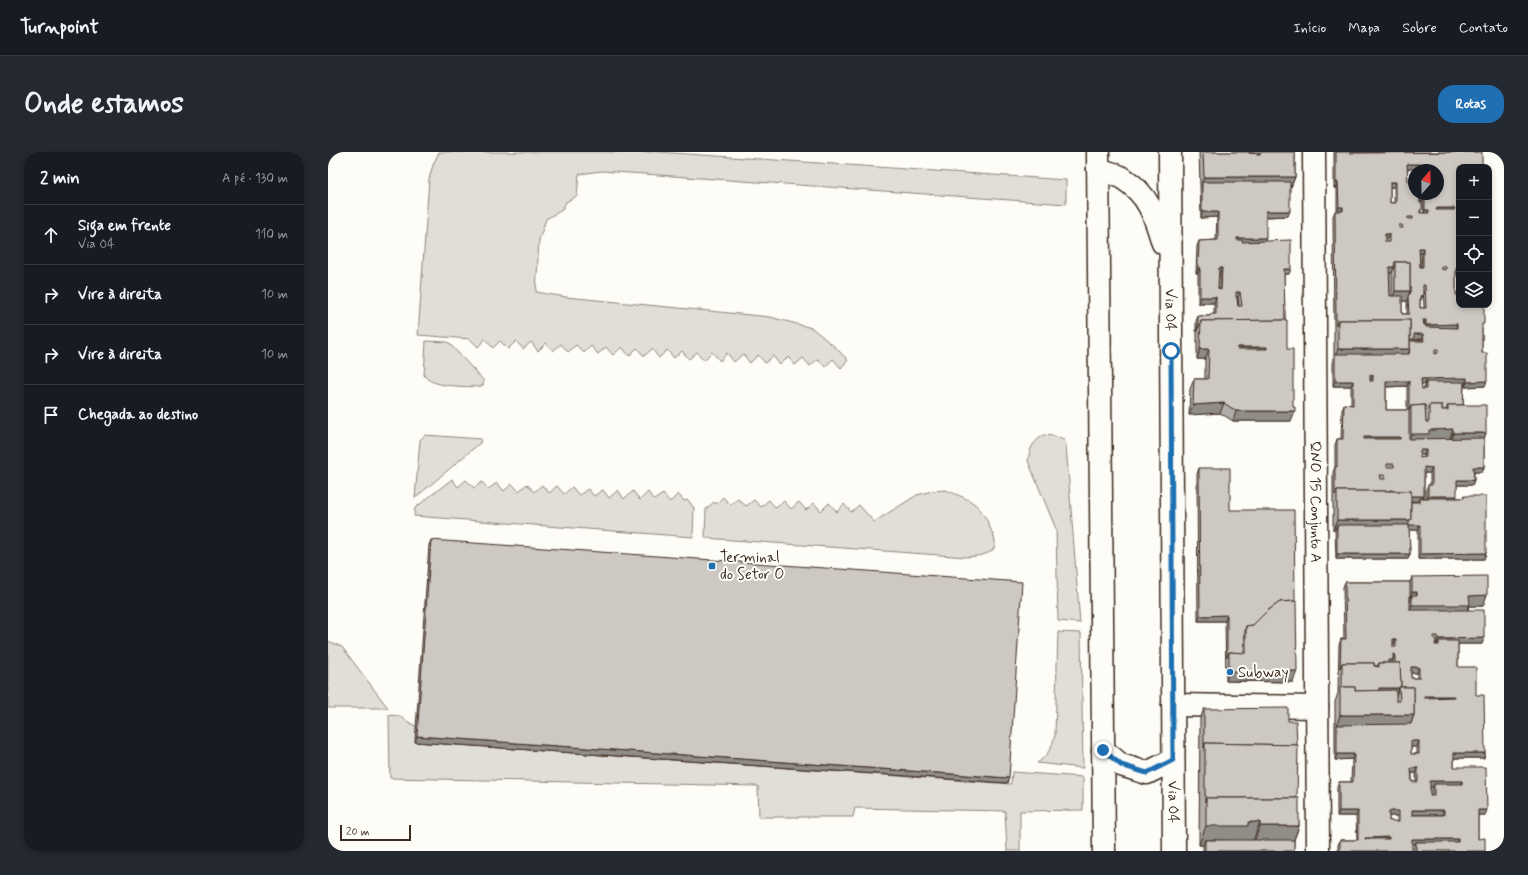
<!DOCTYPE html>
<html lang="pt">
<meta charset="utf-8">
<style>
body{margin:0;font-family:Mynerve,sans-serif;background:#242831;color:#f1f3f6}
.controls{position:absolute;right:12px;top:12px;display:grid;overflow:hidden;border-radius:8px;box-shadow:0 2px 6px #0003}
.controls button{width:36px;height:36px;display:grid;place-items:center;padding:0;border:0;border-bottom:1px solid #363941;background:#171b24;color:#f1f3f6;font:20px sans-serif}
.compass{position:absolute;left:1080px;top:12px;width:36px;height:36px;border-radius:50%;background:#171b24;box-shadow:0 2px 6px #0003;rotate:20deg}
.scale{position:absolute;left:12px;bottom:10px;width:71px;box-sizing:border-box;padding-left:4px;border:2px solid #3b2a1e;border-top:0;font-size:11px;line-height:14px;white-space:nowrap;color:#3b2a1e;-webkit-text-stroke:3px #fdfcf7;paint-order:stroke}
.stop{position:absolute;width:12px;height:12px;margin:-9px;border:3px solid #1f6fb2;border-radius:50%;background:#fff}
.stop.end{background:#1f6fb2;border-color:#fff;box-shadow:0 1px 4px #0008}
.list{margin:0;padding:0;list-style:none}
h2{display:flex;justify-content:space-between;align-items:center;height:52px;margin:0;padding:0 16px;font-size:17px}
h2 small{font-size:13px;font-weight:400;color:#9ea1a6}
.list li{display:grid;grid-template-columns:26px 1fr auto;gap:12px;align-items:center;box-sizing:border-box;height:60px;padding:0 16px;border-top:1px solid #363941}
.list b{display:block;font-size:15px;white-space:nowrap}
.list p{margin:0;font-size:13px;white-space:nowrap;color:#9ea1a6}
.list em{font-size:13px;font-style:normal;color:#9ea1a6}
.icon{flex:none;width:22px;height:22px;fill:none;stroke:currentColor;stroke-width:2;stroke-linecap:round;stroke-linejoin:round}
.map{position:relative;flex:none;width:1176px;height:699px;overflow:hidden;border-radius:16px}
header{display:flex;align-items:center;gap:24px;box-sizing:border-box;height:56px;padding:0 20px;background:#171b24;border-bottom:1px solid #363941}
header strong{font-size:19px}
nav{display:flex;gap:22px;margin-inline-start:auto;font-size:14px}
.intro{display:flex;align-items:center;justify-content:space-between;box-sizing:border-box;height:96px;padding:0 24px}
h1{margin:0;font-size:28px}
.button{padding:10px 18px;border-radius:16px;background:#1f6fb2;color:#fff;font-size:14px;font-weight:700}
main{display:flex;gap:24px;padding:0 24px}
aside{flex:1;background:#171b24;border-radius:16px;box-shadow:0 2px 6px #0003}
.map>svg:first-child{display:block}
.green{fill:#e1ded7;stroke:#8e847a}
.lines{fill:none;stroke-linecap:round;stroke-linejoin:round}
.minor-casing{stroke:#3b2a1e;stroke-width:25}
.major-casing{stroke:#3b2a1e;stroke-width:25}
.minor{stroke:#fdfcf7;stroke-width:22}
.major{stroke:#fdfcf7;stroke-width:22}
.wall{fill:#b0aca7;stroke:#3b2a1e;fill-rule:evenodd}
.shaded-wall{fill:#908c88;stroke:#3b2a1e}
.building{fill:#cdc8c2;stroke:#3b2a1e;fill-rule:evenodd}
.route{stroke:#1f6fb2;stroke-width:5}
.poi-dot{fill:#1f6fb2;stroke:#fdfcf7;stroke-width:1.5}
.labels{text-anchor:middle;stroke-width:4;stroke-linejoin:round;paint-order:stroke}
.street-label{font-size:15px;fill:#3b2a1e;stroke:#fdfcf7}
.poi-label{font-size:15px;fill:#3b2a1e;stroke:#fdfcf7;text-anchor:start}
</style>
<header>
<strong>Turnpoint</strong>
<nav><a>Início</a><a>Mapa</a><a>Sobre</a><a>Contato</a></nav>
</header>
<div class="intro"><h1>Onde estamos</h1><a class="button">Rotas</a></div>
<main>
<aside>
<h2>2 min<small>A pé · 130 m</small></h2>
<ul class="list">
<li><svg class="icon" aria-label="ahead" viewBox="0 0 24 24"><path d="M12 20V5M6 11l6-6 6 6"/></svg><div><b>Siga em frente</b><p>Via O4</p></div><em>110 m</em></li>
<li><svg class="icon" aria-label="right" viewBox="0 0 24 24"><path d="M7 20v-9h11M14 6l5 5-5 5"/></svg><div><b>Vire à direita</b></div><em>10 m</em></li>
<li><svg class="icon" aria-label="right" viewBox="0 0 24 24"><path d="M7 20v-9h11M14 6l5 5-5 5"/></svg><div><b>Vire à direita</b></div><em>10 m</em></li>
<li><svg class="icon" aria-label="arrive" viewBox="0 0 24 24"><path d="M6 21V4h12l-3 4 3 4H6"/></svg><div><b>Chegada ao destino</b></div></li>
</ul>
</aside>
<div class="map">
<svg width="1176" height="699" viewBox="0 0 1176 699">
<rect width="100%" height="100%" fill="#fdfcf7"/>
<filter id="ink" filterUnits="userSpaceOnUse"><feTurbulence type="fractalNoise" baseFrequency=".025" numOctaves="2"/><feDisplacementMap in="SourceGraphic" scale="8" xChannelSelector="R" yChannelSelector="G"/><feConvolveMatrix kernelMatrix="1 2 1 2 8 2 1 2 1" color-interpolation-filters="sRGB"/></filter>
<g filter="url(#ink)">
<g class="green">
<polygon points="111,0 330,0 738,28 738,52 274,19 251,22 249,44 238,50 234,58 218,67 211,88 208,140 238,145 442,165 484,176 507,195 520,208 513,216 505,207 497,215 490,207 482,214 475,206 467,213 460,205 452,213 445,204 437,211 430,203 422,211 415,202 406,210 399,201 392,209 384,200 376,208 369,200 361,207 354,199 346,206 339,198 331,206 324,197 316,204 309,196 301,204 294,195 285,203 278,195 270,202 263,194 256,201 248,193 240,200 233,192 225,199 218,191 210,199 203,190 195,197 188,189 180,197 172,189 165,196 157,187 150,195 142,187 90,183 101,27 105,13"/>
<path d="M98,189l22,1 36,39 -1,4 -3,2c-14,-1 -49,1 -56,-12z"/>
<polygon points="97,283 153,287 152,291 87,346 92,288"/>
<path d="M715,283l11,1 10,4 2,5 14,178 -22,-2 -2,-92 -28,-68c2,-14 4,-17 15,-26z"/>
<polygon points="124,327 130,335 138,328 146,336 154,330 160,337 169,331 176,339 184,332 191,339 199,332 206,340 214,333 221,341 229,334 236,342 244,335 251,343 260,337 266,344 275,338 281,346 290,338 296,347 305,339 312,348 320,340 326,348 335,342 342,350 350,342 356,349 360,348 366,356 365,385 86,364 87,356"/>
<path d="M618,338c11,5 25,9 33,18 5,6 9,14 12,22 12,23 -4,25 -24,27l-262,-19 1,-29 8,-7 2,2 7,-7 7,8 8,-6 8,7 8,-6 7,7 8,-7 7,8 8,-7 7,8 8,-7 7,8 8,-7 7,8 8,-8 8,9 7,-8 7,8 8,-7 15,17 43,-27 15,-4z"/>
<path d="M730,480l23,1 2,135 -46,-5c11,-7 15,-16 18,-28z"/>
<polygon points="0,489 14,495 60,556 0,556"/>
<polygon points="61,563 71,564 92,577 91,590 683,632 684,620 755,625 755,658 692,659 692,699 679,699 677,659 527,656 525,665 431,665 430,634 62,626"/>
</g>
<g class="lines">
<defs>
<g id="minor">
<path id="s1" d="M986,0l4,699"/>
<polyline points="845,553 989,555"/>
</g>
<g id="major">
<polyline points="770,0 776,699"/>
<path id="s2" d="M842,0l4,699"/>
<path d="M770,17c9,3 19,5 26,10 25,16 31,38 39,64"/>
<polyline points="775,598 793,613 819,621 845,608"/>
</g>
</defs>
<use href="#minor" class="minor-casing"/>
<use href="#major" class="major-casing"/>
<use href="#minor" class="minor"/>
<use href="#major" class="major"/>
</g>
<g class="wall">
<path d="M871,0h96v25l-4,10h-1l-2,29 -22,1 -1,24 24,33h-5l1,46 6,101h-58l-13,-8 -31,2 1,-26 4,-10h11v-20h-8v-28h-1v-10l2,-5h12v-2h4v-11h-16v-30h-2l1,-27 2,-5 17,-1 1,-23 -16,1zM891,122h1v15h-2zM910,145l1,9h-1l-1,-8z"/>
<path d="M1006,0h60l-44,1h55v-1h77l-23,15v105h-3v23l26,34v24l3,33 -20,1v-3h-1l-1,21 23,28 -2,6v28l-2,5h-8v8l-2,5h-15l-1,13h7l1,-2 22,57 -2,6h-66v-29h-9l1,24 -2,5h-72l-1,-29h-2v-58l2,-5v-22l2,-6h4l1,-29 2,-6 7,1v-19h-18v-27l1,-3v-26l-1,-114 2,-5h2v-23h-3zM1079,17h11v1h20v24h-17l-1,1 -12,-14zM1062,35h4v16h-4zM1092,50h3l1,11h-3zM1092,101h2l-1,14h-1zM1062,121h2v23h-2zM1095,138l1,18h-4v-7l1,-1 2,-5zM1074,149h5v13h-5zM1094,187v2h-9l1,-1zM1093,232h4l-1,5h-2zM1079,234v24h-21v-23zM1092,303h4v3h-4zM1096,321h6v12h-2l-2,5v8h-2z"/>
<polygon points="871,316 902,358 965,530 898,529 897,469 870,469 869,322"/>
<polygon points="103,388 679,631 87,590 101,393"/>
<path d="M1084,425l71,29h-14l-1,4 16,28 -2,6h-24v23l18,28 9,58 -1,5h-30v9l31,48h-7v24l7,12h-71v-4l1,-3h-3v7h-74v-6l2,-5h17l-1,-24h-19v-29l2,-5h12l1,-23 -17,1v-58l3,-9 1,-48 2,-6h3l-1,-52 2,-5h65zM1083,521h6v5h-6zM1083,595h6v7h-6zM1084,621h4v9h-4zM1102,635h3l-1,2v7h-2zM1061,664h8v6l-8,-1z"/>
<polygon points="876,557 969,646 971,674 966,688 966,699 875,699 875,693 871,693 872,567"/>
</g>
<g class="shaded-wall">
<polygon points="1021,0 1066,0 1020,1"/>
<polygon points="1079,12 1092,12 1090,17 1077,17"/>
<polygon points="876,25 967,25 963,35 874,36 874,30"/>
<polygon points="1008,30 1010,30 1009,36 1006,36"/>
<polygon points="1062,30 1068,30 1066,35 1060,35"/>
<polygon points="1094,45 1097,45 1095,50 1092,50"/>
<polygon points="1011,55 1015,55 1013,61 1009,61"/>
<polygon points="1109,56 1127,56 1125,61 1107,61"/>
<polygon points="1097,58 1101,58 1099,63 1096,63"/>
<polygon points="938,59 962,59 960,64 936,65"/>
<polygon points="874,60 890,60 889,65 873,66"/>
<polygon points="1057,82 1061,82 1059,87 1055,87"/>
<polygon points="909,86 938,86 936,91 907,92"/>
<polygon points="1091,96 1095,96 1094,101 1090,101"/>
<polygon points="1061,115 1066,115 1064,121 1060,121"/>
<polygon points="1128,115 1131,115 1131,121 1126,120"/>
<polygon points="870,116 872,116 870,121 868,121"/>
<polygon points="891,116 894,116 892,122 889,122"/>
<polygon points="956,117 963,117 961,122 954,122"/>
<polygon points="1067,139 1082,139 1079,149 1064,150"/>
<polygon points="908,140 912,140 910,145 906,146"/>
<polygon points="1095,143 1093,148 1090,149 1092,144"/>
<polygon points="872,145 888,145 886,151 870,151"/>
<polygon points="1095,168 1098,168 1096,173 1093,173"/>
<polygon points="1129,172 1127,178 1096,178 1098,173"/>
<polygon points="870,174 871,174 869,179 868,179"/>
<polygon points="1086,182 1095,182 1094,187 1086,188 1084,192 1081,189"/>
<polygon points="909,195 939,195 935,206 905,205"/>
<polygon points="872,197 881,197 877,207 869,207"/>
<polygon points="1010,197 1082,197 1079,207 1007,205"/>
<polygon points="1042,223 1045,223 1043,228 1040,228"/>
<polygon points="1139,226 1137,232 1098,232 1098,230 1097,232 1091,232 1093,227"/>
<polygon points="1007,229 1025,229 1023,234 1005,234"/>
<polygon points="1058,229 1081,229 1079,234 1056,235"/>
<polygon points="1159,229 1157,234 1137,235 1139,230"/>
<polygon points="896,251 892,261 861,263 865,253"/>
<polygon points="908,259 967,259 963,269 905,269"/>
<polygon points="1125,277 1121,288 1079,292 1083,282 1101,278"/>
<polygon points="1125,281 1158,281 1154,291 1122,291"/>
<polygon points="1036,285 1072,285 1070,290 1034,290"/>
<polygon points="1092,298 1098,298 1096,303 1090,303"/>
<polygon points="1096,315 1104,316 1102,321 1094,321"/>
<polygon points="1145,315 1156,315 1154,320 1143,320"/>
<polygon points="1129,328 1146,328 1144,333 1127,333"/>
<polygon points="1065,344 1096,344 1094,349 1092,346 1091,349 1063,350"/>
<polygon points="1100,344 1129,344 1127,349 1098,349"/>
<polygon points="1009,368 1083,368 1092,373 1090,378 1009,378 1009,373 1007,378 1005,378"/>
<polygon points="1158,401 1156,407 1090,407 1092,402"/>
<polygon points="1009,402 1082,402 1080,407 1008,407"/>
<polygon points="1084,440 1089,440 1085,450 1084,443 1082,450 1080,450"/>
<polygon points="1159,443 1155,454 1141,454 1138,463 1080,463 1084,453 1141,444"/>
<polygon points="899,463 897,469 870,469 872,464"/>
<polygon points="1156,486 1154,492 1111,492 1111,489 1110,492 1108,492 1110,487"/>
<polygon points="1065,487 1068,487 1066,492 1063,492"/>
<polygon points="1065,502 1067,502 1065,508 1063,507"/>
<polygon points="1060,508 1065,508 1063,513 1058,513"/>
<polygon points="1083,515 1091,515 1089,521 1081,521"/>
<polygon points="901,519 969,519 965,530 898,529"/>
<polygon points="1051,536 1071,536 1067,546 1049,546"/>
<polygon points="1096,544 1127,544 1125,549 1094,549"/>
<polygon points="1012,563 1086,563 1081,578 1009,573"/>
<polygon points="89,584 681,626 679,631 87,590"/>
<polygon points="1083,589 1091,589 1089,595 1081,595"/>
<polygon points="1126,601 1157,601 1156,606 1124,606"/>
<polygon points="1009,602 1026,602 1024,607 1007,608"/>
<polygon points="1083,616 1090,616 1088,621 1082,621"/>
<polygon points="1102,629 1134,629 1132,634 1106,632 1105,635 1100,635"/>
<polygon points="1084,658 1116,658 1114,663 1082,663"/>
<polygon points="1150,658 1159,658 1157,663 1148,663"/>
<polygon points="1011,659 1030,659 1028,664 1009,664"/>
<polygon points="1061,659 1071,659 1069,664 1059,664"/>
<polygon points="920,670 932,670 925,689 877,688 875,693 871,693 878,674"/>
<polygon points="932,674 971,674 964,693 925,693"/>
<polygon points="1061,685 1059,690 1035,691 1037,686"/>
<polygon points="1084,687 1130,687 1128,692 1088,690 1087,692 1082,692"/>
</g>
<g class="building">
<polygon points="875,0 921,0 921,1 932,2 932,0 967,0 967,25 876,25"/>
<polygon points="921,0 931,0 931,2 921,1"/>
<path d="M1008,0h14v1l132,-1v15h-23v100h-3v28h3v10h25v19h-2v29h5v28l-20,1v-4l-46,1 1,10h4v-7h38l-1,23h-15l-2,5h-4v-5h-13l-2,5h-2v-5l-14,1 -2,4v29l75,-1v29h-11l1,13h-17v16h-29v-11h4v-17l-8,-1v29h-13v-5h-18v-1h-3v1h-53l-2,4v-28h2v-28h6l1,-35 9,1v-24h-18v-27h74l1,-5v-8h14l-1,-7h-9v5h-4v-19h-72l-2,5 -1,-114h8v-4h-4l-1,-25h-2zM1079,12h13v6h18v24h-16v3h3v13h4v3h-9v-3h2v-7h-2v-9h-6v-13h-6zM1062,30h6v21h-6zM1109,56h18l-1,2h-18zM1080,65h5v2h-5zM1071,73h3l1,3h-4zM1057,82h4v8h-4zM1091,96h4v19h-3zM1067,110h15v29l-2,6 1,17h-7v-18h-12l-1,-29h5zM1113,115h5v3l-5,-1zM1095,133h2l1,23h-6v-12l3,-1zM1095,168h3v5l31,-1v4l-31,-1v-2h-2zM1107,197h3v4l-3,1zM1042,223h3v6h-3zM1058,229h23v29h-23zM1036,285h36v2h-36zM1092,298h6v7l-6,1zM1059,312h7v3h-7zM1052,323h5v4h-4z"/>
<path d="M874,30h88v29h-24v27h-29v2h5v2l49,-2v29h-7l1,51 -84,1 -2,5h-1v-10h12v-2h6v-17h-16v-29h-2l1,-27 19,-1v-28h-16zM891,116h3l-1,22 -3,-1zM908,140h4l2,14h-4l-1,-8 -1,-1z"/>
<rect x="1067" y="110" width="15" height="29"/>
<path d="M959,168v29h6v58h2v4h-59l-12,-8 -31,2 1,-26h14l1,-30h-9l1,-28zM909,195h30v2h-30z"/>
<rect x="1010" y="168" width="72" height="29"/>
<polygon points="1097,253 1098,270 1101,270 1101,253 1114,253 1114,258 1120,258 1120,253 1158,253 1158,281 1125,281 1125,277 1101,278 1101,282 1083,282 1083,254"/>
<polygon points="871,316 902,316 902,358 966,358 967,449 952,450 939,459 925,473 918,474 917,479 916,501 901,500 899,505 899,463 872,464"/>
<rect x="1009" y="339" width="74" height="29"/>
<polygon points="1136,344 1158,344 1158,401 1092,402 1092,373 1081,373 1082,402 1009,402 1009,373 1081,373 1081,368 1083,368 1083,350 1092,350 1092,346 1136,346"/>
<polygon points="103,388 694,430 681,626 89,584"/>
<polygon points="1159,424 1159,443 1141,444 1142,453 1084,453 1084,443 1089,443 1089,440 1084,440 1084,425"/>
<path d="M1017,430h65v28h74v28l-46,1v-3h-4v3h2l-1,6h4v-4h19v26h18v28h8l1,58h-31v14h32l1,43h-9v29l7,-1v13h-69v-9h42v-3h-46v12h-72v-11h18v-29h-19v-29h14l1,-28h-17v-29l74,-1 3,-9v-28h-13l-1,-24h-5v-9h-2v6h-5v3h-9l-2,3h-3v-3h-32l-2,5 1,-29h5zM1065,487h3v8h-3zM1083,515h8v11h-8zM1096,544h31v1l-31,1zM1083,589h8v13h-8zM1083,616h7v14h-6zM1102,629h32v3h-28v12h-4zM1084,658h32v5h-32zM1061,659h10v11h-3v-1h-7zM1061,685v2h-24v-1z"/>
<polygon points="968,449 969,519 901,519 901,500 918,501 918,474 925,473 939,459 952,450"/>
<polygon points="1014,511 1046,511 1046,514 1051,515 1051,511 1072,511 1073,535 1071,535 1071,536 1051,536 1051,539 1027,539 1027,535 1014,535"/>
<polygon points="1012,535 1027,535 1027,539 1068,538 1068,549 1072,549 1071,535 1086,535 1086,563 1012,563"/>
<polygon points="960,556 960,569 968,569 969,593 877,591 876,596 876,557"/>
<polygon points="877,591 970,593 969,646 878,646 877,650"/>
<polygon points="878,646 971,646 971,674 932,674 932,670 920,670 920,674 878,674"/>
<rect x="877" y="688" width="89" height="11"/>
</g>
</g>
<g class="lines" filter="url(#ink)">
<polyline class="route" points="775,598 793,613 819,621 845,608 843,199"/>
</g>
<g class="poi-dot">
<rect x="380" y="410" width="8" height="8" rx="2"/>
<circle cx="902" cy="520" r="4"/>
</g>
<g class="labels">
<g class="street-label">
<text dy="5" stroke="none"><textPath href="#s2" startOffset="158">Via O4</textPath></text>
<text dy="5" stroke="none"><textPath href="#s1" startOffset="350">QNO 15 Conjunto A</textPath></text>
<text dy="5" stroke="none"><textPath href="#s2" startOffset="650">Via O4</textPath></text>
</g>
<g class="poi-label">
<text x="392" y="410">Terminal<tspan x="392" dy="17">do Setor O</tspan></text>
<text x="910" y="525">Subway</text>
</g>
</g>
</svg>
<div class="controls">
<button>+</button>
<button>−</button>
<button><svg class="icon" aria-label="locate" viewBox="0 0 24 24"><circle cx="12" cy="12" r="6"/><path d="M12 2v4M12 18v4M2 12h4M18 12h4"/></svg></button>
<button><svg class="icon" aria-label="layers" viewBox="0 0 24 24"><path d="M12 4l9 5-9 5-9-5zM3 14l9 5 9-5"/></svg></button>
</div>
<svg class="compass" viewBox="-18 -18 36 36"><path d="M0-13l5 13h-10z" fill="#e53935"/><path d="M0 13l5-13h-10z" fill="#9ea1a6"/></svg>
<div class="scale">20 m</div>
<div class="stop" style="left:843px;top:199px"></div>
<div class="stop end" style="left:775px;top:598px"></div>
</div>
</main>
